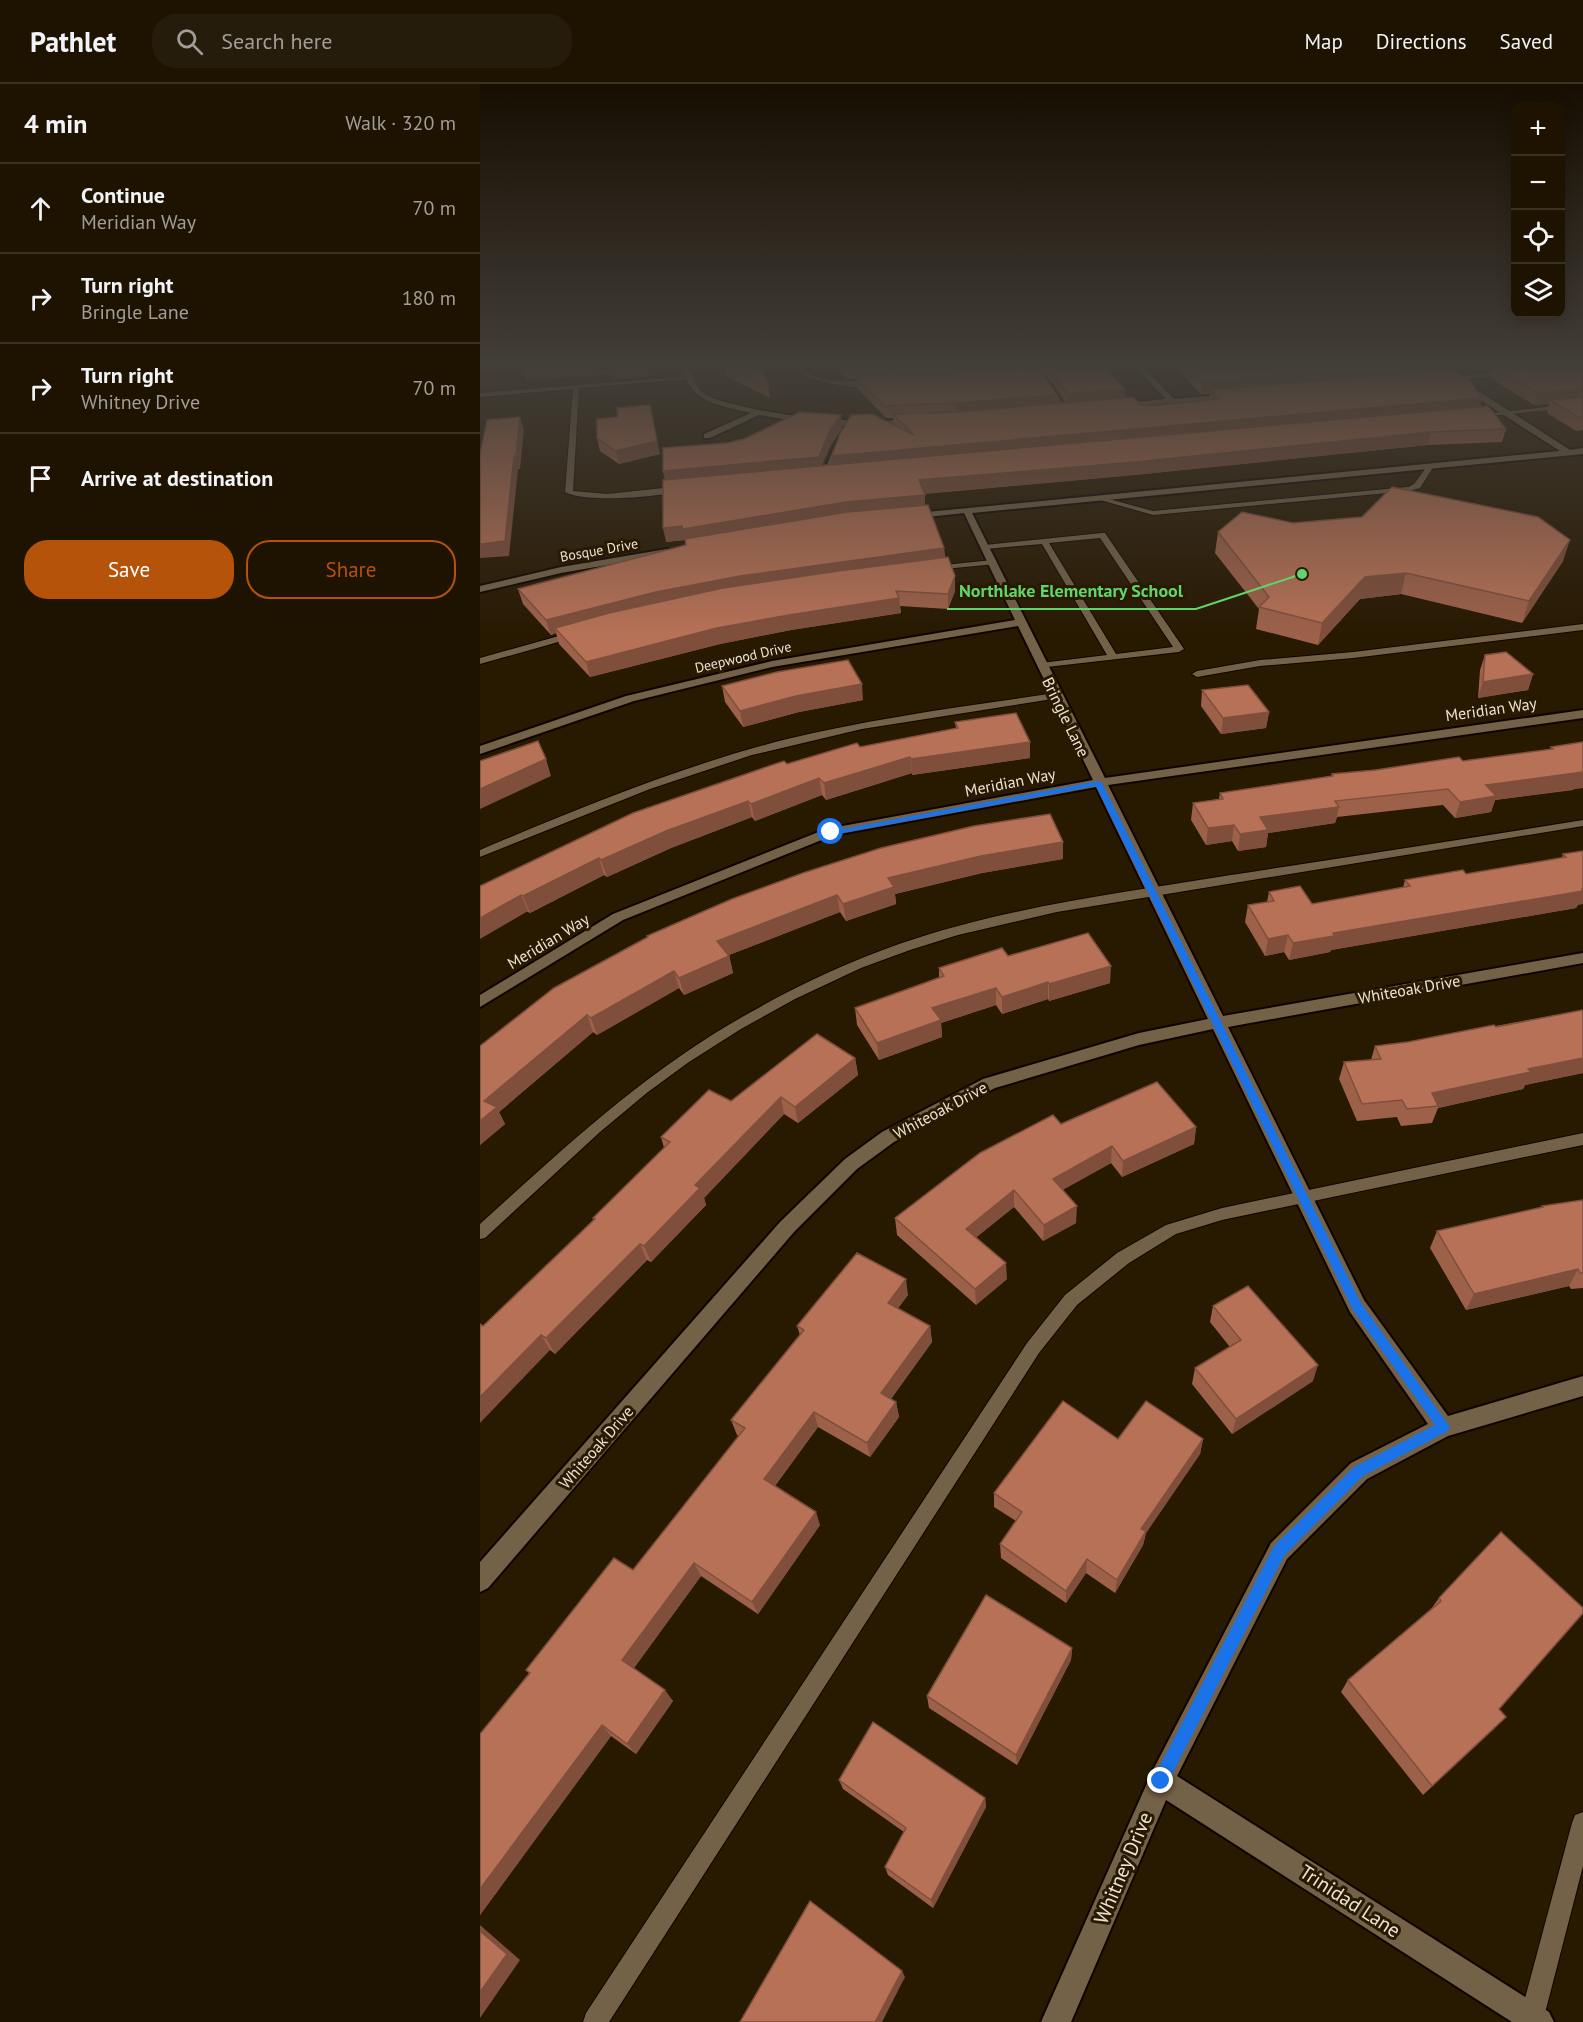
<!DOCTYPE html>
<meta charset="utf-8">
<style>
body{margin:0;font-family:"PT Sans",sans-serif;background:#261c0b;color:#f1f3f6}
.controls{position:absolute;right:18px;top:18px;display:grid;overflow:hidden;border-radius:12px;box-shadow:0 3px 15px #0003}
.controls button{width:54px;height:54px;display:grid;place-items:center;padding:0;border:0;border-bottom:2px solid #3c3223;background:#1e1301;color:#f1f3f6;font:30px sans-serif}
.stop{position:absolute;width:18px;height:18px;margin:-14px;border:4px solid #1a73e8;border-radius:50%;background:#fff}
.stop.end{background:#1a73e8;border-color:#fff;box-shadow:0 2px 6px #0008}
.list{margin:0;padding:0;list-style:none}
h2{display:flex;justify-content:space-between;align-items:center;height:78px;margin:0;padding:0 24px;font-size:26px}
h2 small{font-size:20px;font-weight:400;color:#a19e99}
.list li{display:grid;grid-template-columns:39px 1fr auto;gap:18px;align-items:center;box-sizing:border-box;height:90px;padding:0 24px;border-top:2px solid #3c3223}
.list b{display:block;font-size:22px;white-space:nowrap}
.list p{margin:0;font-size:20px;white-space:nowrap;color:#a19e99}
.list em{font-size:20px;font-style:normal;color:#a19e99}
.actions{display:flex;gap:12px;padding:18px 24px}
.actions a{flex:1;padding:14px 0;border:2px solid #b45309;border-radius:24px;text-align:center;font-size:21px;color:#b45309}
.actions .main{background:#b45309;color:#fff}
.icon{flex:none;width:33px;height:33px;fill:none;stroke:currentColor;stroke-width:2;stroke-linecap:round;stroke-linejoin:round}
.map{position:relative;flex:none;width:1103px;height:1938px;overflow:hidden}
header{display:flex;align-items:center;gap:36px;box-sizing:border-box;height:84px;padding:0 30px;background:#1e1301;border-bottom:2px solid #3c3223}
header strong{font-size:28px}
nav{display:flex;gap:33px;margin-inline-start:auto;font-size:21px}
.search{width:420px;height:54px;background:#261c0b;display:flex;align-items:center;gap:15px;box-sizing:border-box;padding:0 21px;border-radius:24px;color:#a19e99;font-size:22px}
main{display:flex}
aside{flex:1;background:#1e1301}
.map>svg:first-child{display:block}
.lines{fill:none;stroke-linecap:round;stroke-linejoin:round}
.service-casing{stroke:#110400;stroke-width:2}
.minor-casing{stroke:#110400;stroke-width:4}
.service{fill:#746248;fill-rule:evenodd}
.minor{fill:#746248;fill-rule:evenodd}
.wall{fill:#9d614a}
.shaded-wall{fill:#7f4f3c}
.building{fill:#b67156;stroke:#7f4f3c;stroke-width:1.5}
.route{fill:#1a73e8}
.labels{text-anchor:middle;stroke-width:6;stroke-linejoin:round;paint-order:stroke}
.far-street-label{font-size:14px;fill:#ede3d4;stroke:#281901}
.street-label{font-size:16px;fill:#ede3d4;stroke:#281901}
.near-street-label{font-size:20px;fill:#ede3d4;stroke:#281901}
.leader{fill:none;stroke:#60d56a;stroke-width:2}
.callout-dot{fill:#60d56a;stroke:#281901;stroke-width:2}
.callout-label{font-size:18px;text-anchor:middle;font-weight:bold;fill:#60d56a;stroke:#281901;stroke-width:6;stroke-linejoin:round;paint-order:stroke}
</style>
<header>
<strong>Pathlet</strong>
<div class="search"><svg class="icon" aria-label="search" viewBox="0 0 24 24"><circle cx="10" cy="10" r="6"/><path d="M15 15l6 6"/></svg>Search here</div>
<nav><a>Map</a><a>Directions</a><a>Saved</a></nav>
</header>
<main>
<aside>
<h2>4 min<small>Walk · 320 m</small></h2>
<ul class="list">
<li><svg class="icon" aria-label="ahead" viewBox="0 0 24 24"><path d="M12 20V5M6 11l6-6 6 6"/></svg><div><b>Continue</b><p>Meridian Way</p></div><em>70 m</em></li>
<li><svg class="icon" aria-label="right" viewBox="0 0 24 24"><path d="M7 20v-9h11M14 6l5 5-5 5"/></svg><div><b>Turn right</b><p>Bringle Lane</p></div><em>180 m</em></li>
<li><svg class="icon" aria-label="right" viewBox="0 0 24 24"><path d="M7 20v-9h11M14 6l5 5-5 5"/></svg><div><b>Turn right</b><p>Whitney Drive</p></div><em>70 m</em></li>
<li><svg class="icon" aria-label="arrive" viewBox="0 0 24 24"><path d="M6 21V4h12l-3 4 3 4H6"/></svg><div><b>Arrive at destination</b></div></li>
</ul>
<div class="actions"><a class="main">Save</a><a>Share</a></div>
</aside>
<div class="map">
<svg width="1103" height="1938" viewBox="0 0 1103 1938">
<rect width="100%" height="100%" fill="#281901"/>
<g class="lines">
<defs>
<g id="service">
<path d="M312,279h6c19,27 55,12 78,22 -14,6 -56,-2 -70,-9 -7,-3 -10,-7 -14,-13z"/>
<polygon points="547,279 553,279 573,303 586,327 582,327 567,304"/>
<polygon points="673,279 700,279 658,284 655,282"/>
<path d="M210,292l-2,3 -109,9 -6,103 34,3 75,-8 4,2c-17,10 -104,15 -121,4l8,-103 -93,8v-4z"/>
<polygon points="1103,319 1103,323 998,333 995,331"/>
<polygon points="357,356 362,357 349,391 342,393"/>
<polygon points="948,381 954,382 940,404 929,407 673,431 617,415 621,413 673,427 928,403 934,400"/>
<path d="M622,449h3l79,116 -5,3 -141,16v-4l3,-1 66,-8 -65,-111 -57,5 -4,-2 4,-2zM620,454l73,109 -57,7 -67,-111z"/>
<polygon points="513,476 516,476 516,480 454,486 450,484 454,482"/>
<polygon points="1103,540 1103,546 873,574 780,582 717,593 712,590 717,587 780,576 873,568"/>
<polygon points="93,548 97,551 96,553 0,580 0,574"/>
<path d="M576,609l5,3 -2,2 -197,31 -110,26 -102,34 -170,68v-7c99,-42 199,-83 303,-110 90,-22 182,-34 273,-47z"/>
<path d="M1103,736v6l-526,86 -99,23 -48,15 -49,18 -66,31 -54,30 -52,33 -41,30 -48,40 -115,106 -5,1v-15c86,-78 169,-156 271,-212 47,-27 97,-50 148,-68 107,-37 221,-51 332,-69 117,-18 235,-36 352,-55z"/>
<polygon points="1103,1049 1103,1061 742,1136 696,1150 649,1179 597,1221 559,1269 129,1938 103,1938 106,1929 547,1259 585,1211 637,1169 686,1141 742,1124"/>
<polygon points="1103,1728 1103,1782 1064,1933 1062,1938 1042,1938 1040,1933 1092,1739 1095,1731"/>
</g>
<g id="minor">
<path d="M202,279h8c1,11 4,22 12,29 11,8 26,11 39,14 58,14 115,17 174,14l4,2 -4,2 -23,2h-45l-45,-4 -43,-7 -49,23h-6v-4l47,-21c-33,-8 -64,-10 -69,-50z"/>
<polygon points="651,279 659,279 694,315 752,310 756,312 752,314 634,324 634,320 637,320 686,315"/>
<polygon points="1033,286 1036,290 960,297 956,295"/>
<polygon points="980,299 986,299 1090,366 1103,364 1103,370 492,429 625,694 1103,626 1103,634 628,701 743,932 1103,869 1103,879 748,943 884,1216 968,1332 1103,1292 1103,1312 968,1352 887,1395 807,1475 697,1692 1069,1928 1074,1938 1032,1938 686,1716 591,1938 561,1938 672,1688 791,1459 871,1379 948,1340 870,1228 733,945 659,961 515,1004 414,1058 377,1085 314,1148 8,1504 0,1508 0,1478 300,1138 365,1075 402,1048 503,995 659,949 728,935 616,703 354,751 143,836 0,923 0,911 133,830 346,745 613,696 538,542 292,583 154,617 0,670 0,662 146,612 292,577 535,536 484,429 429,435 426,434 426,430 1080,367 980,303"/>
<polygon points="187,465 192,468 190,470 81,489 0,508 0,502 81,483"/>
</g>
</defs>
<use href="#service" class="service-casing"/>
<use href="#minor" class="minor-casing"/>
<use href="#service" class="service"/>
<use href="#minor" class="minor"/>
</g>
<g class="wall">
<polygon points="243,279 281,279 288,302 290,314 246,292"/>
<polygon points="352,279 551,279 551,283 577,311 577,319 585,318 574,301 555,279 619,279 645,313 661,321 672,322 729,316 730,310 721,310 694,282 694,279 974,279 973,286 1002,314 1000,322 1026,345 1022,358 948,361 654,391 444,410 445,421 464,464 465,474 475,492 475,507 468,525 420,522 421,529 311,546 240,560 110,593 79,560 76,549 71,551 43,520 38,505 206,461 205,456 186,458 185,395 183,387 247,359 361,331 362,344 351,361 342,381 353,380 352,372 414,341 413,334 406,334 377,304 376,295 367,295"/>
<polygon points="985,279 1103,279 1103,346 1096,347 1067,329 1069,320 1054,321 1010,294 1013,285 998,287"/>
<polygon points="138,333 180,370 139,380 120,367 117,354"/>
<polygon points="813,439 1083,477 1042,539 921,510 880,515 838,561 776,545 779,525 735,469 738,448"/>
<polygon points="1005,571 1053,590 1048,606 998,614 1000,586"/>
<polygon points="242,602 383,616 319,628 263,643 245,618"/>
<polygon points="722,606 789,628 786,644 741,650 721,622"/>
<polygon points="475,638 550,658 550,674 432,691 432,689 346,716 342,711 275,737 272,733 191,764 127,793 124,791 50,829 0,802 307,680 380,663 476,644"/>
<polygon points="1103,658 1093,706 1015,716 1011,728 975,734 963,721 857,733 855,739 788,749 786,763 758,767 752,757 726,761 711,736 713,719 739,715 740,709 851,692 852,690 983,677 1070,666 1071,663"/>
<polygon points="583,758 583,775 502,789 415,810 416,820 366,837 360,828 249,871 253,889 204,911 199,904 117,951 113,948 19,1028 25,1040 0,1061 0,962 167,854 167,852"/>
<polygon points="1103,767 1098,821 1096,824 851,866 850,868 809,876 804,868 785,872 765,838 768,821 787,818 789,808 832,820 923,804 925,796 986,790 1082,774 1083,770"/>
<polygon points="528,872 630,899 569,917 568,915 522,930 516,921 461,939 462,953 399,976 377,941 375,924 459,894 459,884"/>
<polygon points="1103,926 1103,989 1045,1001 1043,1005 958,1024 952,1039 921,1042 917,1033 877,1037 859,995 864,978 891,976 895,962 928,958"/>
<polygon points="375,974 378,991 318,1039 304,1030 224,1114 226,1121 171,1178 167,1176 75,1270 70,1266 3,1242 114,1135 113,1134 184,1064 181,1053 251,1017"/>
<polygon points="581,1040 716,1043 714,1060 642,1093 631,1079 582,1106 596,1139 563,1157 534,1123 496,1153 527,1195 496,1221 417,1151 415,1134"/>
<polygon points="1103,1116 1103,1204 1091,1205 1089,1202 986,1226 950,1164 957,1147 1061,1124 1062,1122"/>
<polygon points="428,1211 418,1224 450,1242 452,1258 411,1315 416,1318 419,1333 390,1373 338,1343 295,1402 340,1441 278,1530 221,1492 154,1584 193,1617 156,1670 131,1652 0,1831 0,1650 49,1589 46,1586 153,1486 259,1352 257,1351 251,1336 320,1251 317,1242"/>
<polygon points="733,1222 833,1297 752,1350 712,1300 715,1284 750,1263 730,1238"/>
<polygon points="638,1355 723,1355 720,1370 666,1449 663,1461 635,1509 606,1489 586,1519 521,1474 520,1460 536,1437 514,1423 514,1409"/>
<polygon points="959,1514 1103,1524 1019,1625 1015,1644 943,1711 861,1608 868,1596 951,1525"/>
<polygon points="592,1564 591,1576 537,1681 449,1624 447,1612"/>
<polygon points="359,1696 505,1714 506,1723 453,1824 408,1791 405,1783 424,1748 363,1705"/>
</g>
<g class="shaded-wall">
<polygon points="110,279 167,279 169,292 135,295 134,290 47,296 44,284"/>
<polygon points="511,279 551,279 551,287 503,292 503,280"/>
<polygon points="950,279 974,279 972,289 730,306 730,310 721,310 722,298"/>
<polygon points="1000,279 1087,279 1014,282 1013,285 998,287"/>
<polygon points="645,305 645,317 587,322 588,310"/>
<polygon points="1103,305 1103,317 1070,316 1069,320 1054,321 1058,309"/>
<polygon points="577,311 577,323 476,332 475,319"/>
<polygon points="1002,314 999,326 353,385 352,372"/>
<polygon points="170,321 180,370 139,380 136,367"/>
<polygon points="361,331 362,344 351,361 340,386 186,400 183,387 349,348"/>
<polygon points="40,333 44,345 40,385 38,385 29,472 0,474 0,460 34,372"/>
<polygon points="951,348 948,361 654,391 440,410 439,396"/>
<polygon points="445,411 445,424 205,456 186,458 183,444 366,418"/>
<polygon points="1090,456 1083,477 1042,539 1049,517"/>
<polygon points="464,464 465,479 75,544 76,549 71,551 66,536 176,508 260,492"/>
<polygon points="926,489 921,510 880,515 838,561 842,539 885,493"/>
<polygon points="475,492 475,507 468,525 468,510"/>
<polygon points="419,514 421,529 311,546 240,560 110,593 106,578 237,544 309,531"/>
<polygon points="1053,590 1048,606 998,614 1003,598"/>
<polygon points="382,600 383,616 319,628 263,643 260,627 316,612"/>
<polygon points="789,628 786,644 741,650 743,634"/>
<polygon points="550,658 550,674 432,691 431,675"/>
<polygon points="430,673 432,689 346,716 344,699"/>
<polygon points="66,675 71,692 0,725 0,705"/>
<polygon points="1103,688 1103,704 1015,716 1011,728 975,734 980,718 1006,701"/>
<polygon points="339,694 342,711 275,737 271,720"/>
<polygon points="268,717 272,733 191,764 127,793 121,776 186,747"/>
<polygon points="859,723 855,739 788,749 786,763 758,767 760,750 780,733"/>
<polygon points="754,741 752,757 726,761 728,744"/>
<polygon points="583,758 583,775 502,789 415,810 416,820 366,837 363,820 408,794 501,772"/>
<polygon points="119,774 124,791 50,829 43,812"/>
<polygon points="1103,804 1103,820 1098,821 1096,824 851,866 850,868 809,876 813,859 853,849"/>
<polygon points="41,811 48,827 0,855 0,834"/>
<polygon points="357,811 360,828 241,874 237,857"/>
<polygon points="808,851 804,868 785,872 788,855"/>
<polygon points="249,872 253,889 204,911 199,894"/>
<polygon points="631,882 630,899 569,917 569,900"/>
<polygon points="194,887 199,904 117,951 111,934"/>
<polygon points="568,898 568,915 522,930 522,913"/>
<polygon points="516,904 516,921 461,939 462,953 399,976 397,959 452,924"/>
<polygon points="107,931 113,948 19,1028 25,1040 0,1061 0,1037 4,1017"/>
<polygon points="375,974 378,991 318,1039 315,1023"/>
<polygon points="1103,974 1103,989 1045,1001 1043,1005 958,1024 958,1022 952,1009 1048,985"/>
<polygon points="301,1013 304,1030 224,1114 226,1121 171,1178 164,1162 215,1101"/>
<polygon points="716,1043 714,1060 642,1093 643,1077"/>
<polygon points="632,1062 631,1079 572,1112 573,1095"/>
<polygon points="534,1106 534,1123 487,1161 486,1145"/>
<polygon points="597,1122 596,1139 563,1157 564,1141"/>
<polygon points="160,1160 167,1176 75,1270 66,1254"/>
<polygon points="526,1179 527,1195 496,1221 495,1205"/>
<polygon points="1098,1185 1089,1202 986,1226 994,1210"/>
<polygon points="426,1195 428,1211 410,1235 408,1219"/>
<polygon points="450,1242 452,1258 404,1324 401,1309"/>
<polygon points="61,1251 70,1266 0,1339 0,1313"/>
<polygon points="838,1281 833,1297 752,1350 756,1335"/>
<polygon points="416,1318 419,1333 390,1373 387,1359"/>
<polygon points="334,1328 338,1343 289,1409 284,1395"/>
<polygon points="723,1355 720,1370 666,1449 663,1461 635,1509 637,1496 661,1445"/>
<polygon points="336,1428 340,1441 278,1530 272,1518"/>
<polygon points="607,1475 606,1489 586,1519 586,1507"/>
<polygon points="214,1479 221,1492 151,1588 142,1576"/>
<polygon points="592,1564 591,1576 537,1681 536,1671"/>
<polygon points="185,1606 193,1617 156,1670 147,1660"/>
<polygon points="122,1641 131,1652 0,1831 0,1805"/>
<polygon points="505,1714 506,1723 453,1824 451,1816"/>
<polygon points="0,1841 40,1876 0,1934"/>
<polygon points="422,1887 425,1893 402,1938 395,1938"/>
</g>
<g class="building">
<polygon points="43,279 110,279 44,284"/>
<polygon points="132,279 166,279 166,280 132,283"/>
<polygon points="244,279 281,279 288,302 244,280"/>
<polygon points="362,279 511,279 411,285 366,283"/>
<polygon points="566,279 619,279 645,305 588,310 574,288"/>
<polygon points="704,279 950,279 722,298"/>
<polygon points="1052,279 1103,279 1103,305 1058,309 1014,282"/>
<polygon points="557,282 577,311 475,319 405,322 375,292 438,292"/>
<polygon points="972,286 990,297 1002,314 352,372 360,350 371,331 392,330 434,351 413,330 476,328 653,313 661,321 672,322 739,315 730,306"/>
<polygon points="1103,313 1103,334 1100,334 1070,316"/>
<polygon points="170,321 177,357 136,367 117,354 117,335 138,333 137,324"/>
<polygon points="1008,322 1026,345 951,348 655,378 439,396 445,411 366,418 203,445 202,442 183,444 183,396"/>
<polygon points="320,328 361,331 349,348 339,373 183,387 183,364 247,359 264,355"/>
<polygon points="40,333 36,372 34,372 25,457 0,460 0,370 7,336"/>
<polygon points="912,403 1058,433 1090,456 1049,517 926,489 885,493 842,539 779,523 789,513 738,448 762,428 813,439 882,433"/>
<polygon points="448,421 464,464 260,492 176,508 66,536 38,505 206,461 205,455 367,428"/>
<polygon points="468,473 475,492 468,510 416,507 419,514 309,531 237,544 106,578 75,544 129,529 243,504 358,487"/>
<polygon points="1026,568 1053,590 1003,598 1005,571"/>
<polygon points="368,576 382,600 316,612 260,627 242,602 297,588"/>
<polygon points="768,601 789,628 743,634 722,606"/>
<polygon points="536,629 550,658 431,675 430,673 344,699 339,694 271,720 268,717 186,747 121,776 119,774 43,812 41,811 0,834 0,802 153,729 304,677 307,680 377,659 380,663 478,644 475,638"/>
<polygon points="58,657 66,675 0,705 0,677"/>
<polygon points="1103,658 1103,688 1006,701 1016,712 980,718 968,705 855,717 859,723 780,733 788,746 760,750 754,741 728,744 713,719 743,715 740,709 853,692 852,690 896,686 979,673 983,677 1073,665 1071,663"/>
<polygon points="570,730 583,758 501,772 408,794 414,803 363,820 357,811 237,857 249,872 199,894 194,887 111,934 107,931 4,1017 17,1023 0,1037 0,962 74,904 168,853 167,852 252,815 323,789 401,764 494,742"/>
<polygon points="1103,767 1103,804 1102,805 1103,807 853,849 854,852 813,859 808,851 788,855 768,821 794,817 789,808 820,802 832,820 930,802 925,796 983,786 986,790 1086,773 1083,770"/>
<polygon points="608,849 631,882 569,900 568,898 522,913 516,904 452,924 461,936 397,959 375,924 464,892 459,884 522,864 528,872"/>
<polygon points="1103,926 1103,974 1048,985 1051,988 952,1009 958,1022 927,1025 922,1016 882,1020 864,978 901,975 895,962 928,958 1014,941 1016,943"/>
<polygon points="337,950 375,974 315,1023 301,1013 215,1101 220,1104 164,1162 160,1160 66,1254 61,1251 0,1313 0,1240 3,1242 115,1135 113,1134 190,1058 181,1053 229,1006 251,1017"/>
<polygon points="677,998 716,1043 643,1077 632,1062 573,1095 597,1122 564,1141 534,1106 486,1145 526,1179 495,1205 415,1134 500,1069 573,1031 581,1040"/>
<polygon points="1103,1116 1103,1189 1100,1189 1098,1185 994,1210 957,1147 1063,1123 1062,1122"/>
<polygon points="377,1169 426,1195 408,1219 450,1242 401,1309 416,1318 387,1359 334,1328 284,1395 336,1428 272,1518 214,1479 142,1576 185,1606 147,1660 122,1641 0,1805 0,1650 50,1589 46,1586 134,1474 153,1486 265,1344 251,1336 324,1246 317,1242"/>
<polygon points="768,1202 838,1281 756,1335 715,1284 761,1256 733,1222"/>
<polygon points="583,1317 638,1355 666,1317 723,1355 661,1445 666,1447 637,1496 607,1475 586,1507 520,1460 542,1428 514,1409"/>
<polygon points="1021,1448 1103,1524 1103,1529 1019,1625 1026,1633 952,1702 868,1596 961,1517 959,1514"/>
<polygon points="506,1511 592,1564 536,1671 447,1612"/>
<polygon points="393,1638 505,1714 451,1816 405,1783 426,1744 359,1696"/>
<polygon points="330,1817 422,1887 395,1938 260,1938"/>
<polygon points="0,1847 27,1870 0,1908"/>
</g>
<linearGradient id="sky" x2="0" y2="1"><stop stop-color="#160e01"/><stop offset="0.51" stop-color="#423e38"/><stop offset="1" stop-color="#423e38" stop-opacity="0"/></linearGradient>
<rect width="1103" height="550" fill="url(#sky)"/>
<polygon class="route" points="618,697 622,699 881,1219 970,1343 968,1347 883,1392 804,1472 686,1702 681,1705 675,1702 673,1697 675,1691 794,1462 874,1383 955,1341 873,1226 616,702 351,751 347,748"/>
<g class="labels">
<g class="far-street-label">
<text transform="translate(119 466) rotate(-10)" y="5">Bosque Drive</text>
<text transform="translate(263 573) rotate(-13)" y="5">Deepwood Drive</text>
</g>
<g class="street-label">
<text transform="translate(1011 625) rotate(-8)" y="6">Meridian Way</text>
<text transform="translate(586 633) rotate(64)" y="6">Bringle Lane</text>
<text transform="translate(530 698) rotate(-11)" y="6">Meridian Way</text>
<text transform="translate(68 857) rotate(-31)" y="6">Meridian Way</text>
<text transform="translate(929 905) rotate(-10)" y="6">Whiteoak Drive</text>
<text transform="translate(460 1026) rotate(-28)" y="6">Whiteoak Drive</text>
<text transform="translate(116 1363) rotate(-49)" y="6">Whiteoak Drive</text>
</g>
<g class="near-street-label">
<text transform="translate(643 1784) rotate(-67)" y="7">Whitney Drive</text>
<text transform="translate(870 1817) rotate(33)" y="7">Trinidad Lane</text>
</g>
</g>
<path class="leader" d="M822 490L716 525H467"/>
<circle class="callout-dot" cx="822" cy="490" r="6"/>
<g class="callout-label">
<text x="591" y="513">Northlake Elementary School</text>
</g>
</svg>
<div class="controls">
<button>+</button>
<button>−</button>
<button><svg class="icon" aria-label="locate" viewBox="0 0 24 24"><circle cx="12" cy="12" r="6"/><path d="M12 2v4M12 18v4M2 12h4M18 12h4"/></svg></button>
<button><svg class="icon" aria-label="layers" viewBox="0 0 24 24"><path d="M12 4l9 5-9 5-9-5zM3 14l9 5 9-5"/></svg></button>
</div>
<div class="stop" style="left:351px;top:748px"></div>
<div class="stop end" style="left:681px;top:1697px"></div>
</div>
</main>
